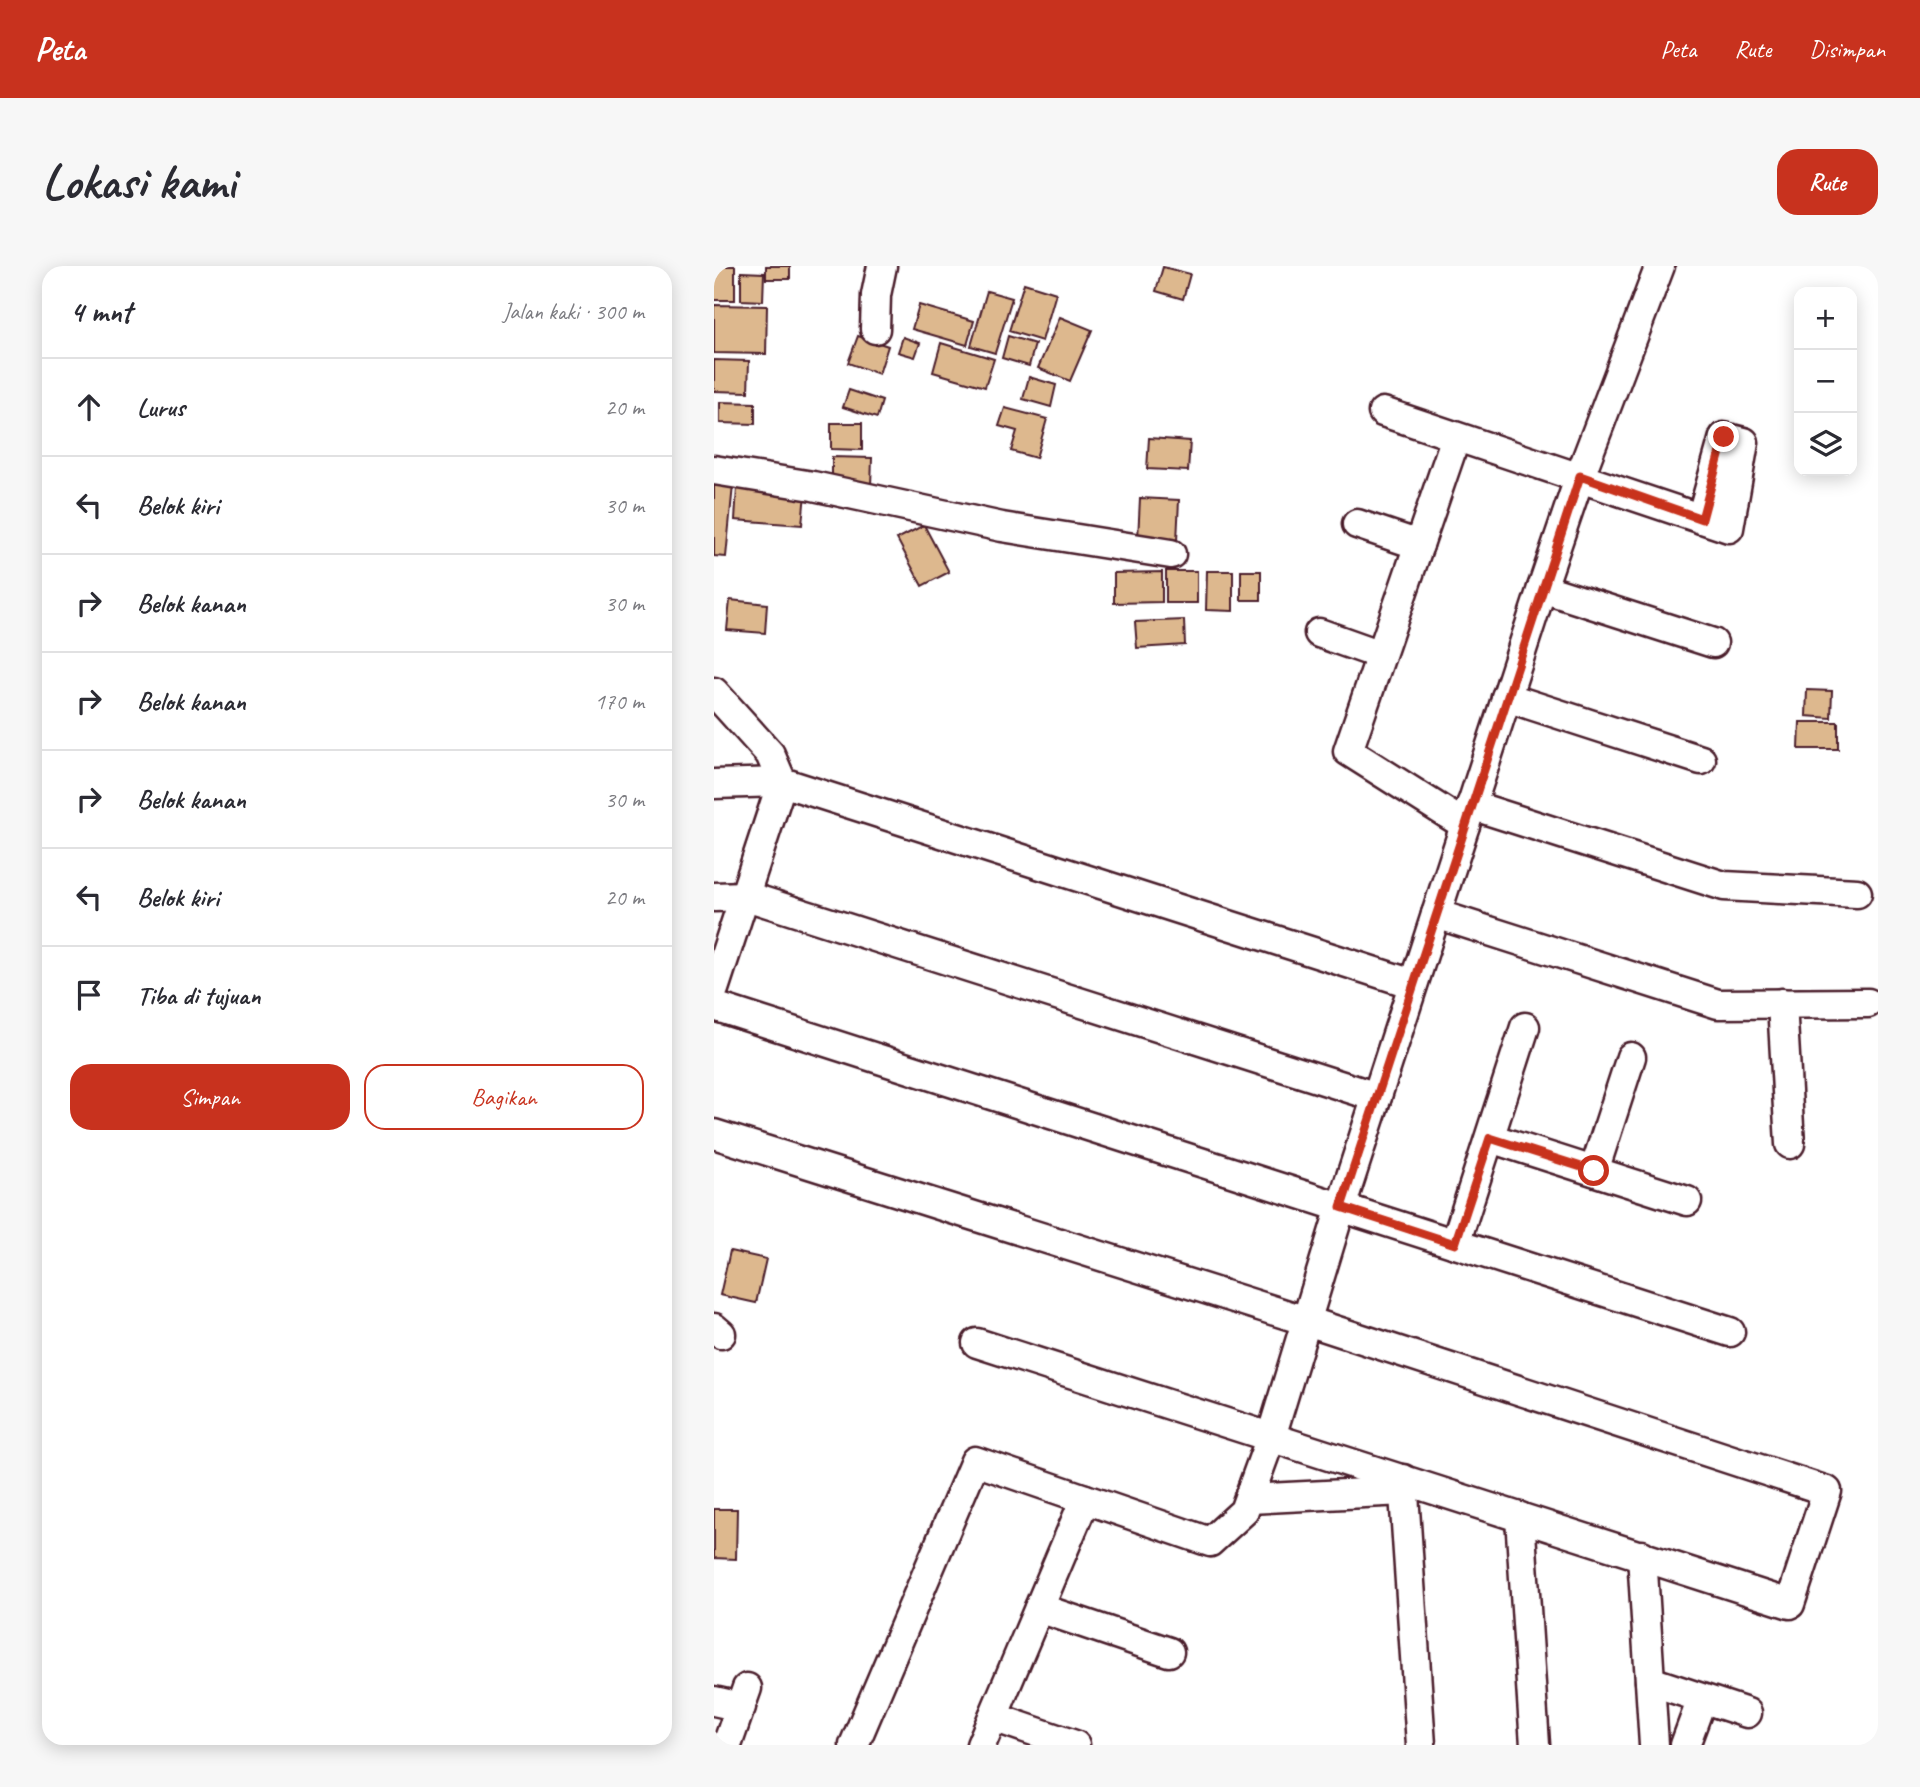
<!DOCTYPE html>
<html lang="id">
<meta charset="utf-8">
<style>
body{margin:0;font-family:Caveat,sans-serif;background:#f7f7f7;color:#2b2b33}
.controls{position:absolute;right:21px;top:21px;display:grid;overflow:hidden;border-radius:14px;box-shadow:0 4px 18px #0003}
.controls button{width:63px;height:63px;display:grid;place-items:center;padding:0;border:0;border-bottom:2px solid #e1e1e2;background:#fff;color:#2b2b33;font:35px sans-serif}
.stop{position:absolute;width:21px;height:21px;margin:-16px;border:5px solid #c8321e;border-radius:50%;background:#fff}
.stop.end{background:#c8321e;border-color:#fff;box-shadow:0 2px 7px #0008}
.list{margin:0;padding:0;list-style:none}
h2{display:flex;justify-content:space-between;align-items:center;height:91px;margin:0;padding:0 28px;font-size:30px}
h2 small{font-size:23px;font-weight:400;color:#7c7c81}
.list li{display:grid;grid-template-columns:46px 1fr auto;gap:21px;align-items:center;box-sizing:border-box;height:98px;padding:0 28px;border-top:2px solid #e1e1e2}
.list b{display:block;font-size:26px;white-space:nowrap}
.list em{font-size:23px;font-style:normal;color:#7c7c81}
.actions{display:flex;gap:14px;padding:21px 28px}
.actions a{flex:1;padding:16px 0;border:2px solid #c8321e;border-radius:21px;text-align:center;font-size:24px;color:#c8321e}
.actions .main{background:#c8321e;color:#fff}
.icon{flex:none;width:38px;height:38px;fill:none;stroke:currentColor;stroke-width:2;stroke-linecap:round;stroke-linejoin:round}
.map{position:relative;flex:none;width:1164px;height:1479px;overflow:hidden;border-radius:21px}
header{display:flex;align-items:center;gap:42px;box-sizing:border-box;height:98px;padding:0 35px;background:#c8321e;color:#fff}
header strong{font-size:33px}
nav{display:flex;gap:38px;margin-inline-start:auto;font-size:24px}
.intro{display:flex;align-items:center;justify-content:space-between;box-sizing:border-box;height:168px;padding:0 42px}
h1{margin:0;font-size:49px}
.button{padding:18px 32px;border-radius:21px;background:#c8321e;color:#fff;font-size:24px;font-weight:700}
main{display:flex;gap:42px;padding:0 42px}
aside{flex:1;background:#fff;border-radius:21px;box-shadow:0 4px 18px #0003}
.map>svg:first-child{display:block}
.building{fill:#ddb88e;stroke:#4a1f2b;stroke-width:2}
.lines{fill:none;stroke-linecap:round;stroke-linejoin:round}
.street-casing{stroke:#4a1f2b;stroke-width:33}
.street{stroke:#fff;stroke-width:28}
.route{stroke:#c8321e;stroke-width:9}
</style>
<header>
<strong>Peta</strong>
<nav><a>Peta</a><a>Rute</a><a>Disimpan</a></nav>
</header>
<div class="intro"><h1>Lokasi kami</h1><a class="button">Rute</a></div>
<main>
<aside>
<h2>4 mnt<small>Jalan kaki · 300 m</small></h2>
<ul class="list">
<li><svg class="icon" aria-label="ahead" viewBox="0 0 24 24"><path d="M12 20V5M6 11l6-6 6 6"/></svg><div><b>Lurus</b></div><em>20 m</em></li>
<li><svg class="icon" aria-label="left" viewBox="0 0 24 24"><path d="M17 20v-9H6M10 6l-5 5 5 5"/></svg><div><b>Belok kiri</b></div><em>30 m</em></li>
<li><svg class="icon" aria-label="right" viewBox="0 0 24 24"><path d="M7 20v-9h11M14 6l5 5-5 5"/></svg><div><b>Belok kanan</b></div><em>30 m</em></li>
<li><svg class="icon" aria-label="right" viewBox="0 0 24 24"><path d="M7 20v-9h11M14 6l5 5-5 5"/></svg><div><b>Belok kanan</b></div><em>170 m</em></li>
<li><svg class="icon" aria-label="right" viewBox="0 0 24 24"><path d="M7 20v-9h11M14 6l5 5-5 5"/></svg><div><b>Belok kanan</b></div><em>30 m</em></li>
<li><svg class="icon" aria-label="left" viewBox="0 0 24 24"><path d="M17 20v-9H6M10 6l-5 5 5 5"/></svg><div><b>Belok kiri</b></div><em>20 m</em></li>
<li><svg class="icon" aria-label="arrive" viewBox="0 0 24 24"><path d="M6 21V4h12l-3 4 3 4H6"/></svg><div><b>Tiba di tujuan</b></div></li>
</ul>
<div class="actions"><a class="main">Simpan</a><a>Bagikan</a></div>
</aside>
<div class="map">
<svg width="1164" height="1479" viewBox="0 0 1164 1479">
<rect width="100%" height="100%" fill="#fff"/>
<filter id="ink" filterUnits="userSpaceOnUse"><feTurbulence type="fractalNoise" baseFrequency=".0143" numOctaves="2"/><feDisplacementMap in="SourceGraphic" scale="14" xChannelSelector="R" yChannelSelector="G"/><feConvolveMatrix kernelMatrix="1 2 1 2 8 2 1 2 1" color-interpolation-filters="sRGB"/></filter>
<g filter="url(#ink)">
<g class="building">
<rect x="0" y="0" width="21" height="34"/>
<rect x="52" y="0" width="24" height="13"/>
<polygon points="449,1 476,8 469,33 442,25"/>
<polygon points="27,6 50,7 49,35 27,34"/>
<polygon points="310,17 342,27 328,75 295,65"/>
<polygon points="273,25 298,32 281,87 257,80"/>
<polygon points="0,39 53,40 52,88 0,87"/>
<polygon points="205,39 260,55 253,79 198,63"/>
<polygon points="346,51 378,64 356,115 324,102"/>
<polygon points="144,70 174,80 165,108 134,97"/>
<polygon points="294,70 321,78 315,100 288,92"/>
<polygon points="189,71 206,77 201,91 184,86"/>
<polygon points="227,77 280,93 271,121 219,106"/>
<polygon points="0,94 35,95 34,126 0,125"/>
<polygon points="315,111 342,119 337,141 309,133"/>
<polygon points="135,124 168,135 163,152 129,141"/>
<polygon points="6,136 41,137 41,158 6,157"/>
<polygon points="291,142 333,153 322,192 297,185 303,165 285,160"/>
<polygon points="117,157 148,157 148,184 117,183"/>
<polygon points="435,172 476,175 474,205 433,203"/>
<polygon points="118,191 158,192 157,220 118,219"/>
<polygon points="0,217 19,219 12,291 0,290"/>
<polygon points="23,221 91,227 88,259 21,254"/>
<polygon points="426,232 465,234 463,275 424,273"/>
<polygon points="210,259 235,306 208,320 183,273"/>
<rect x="452" y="305" width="31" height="32"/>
<polygon points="493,305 519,305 519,345 492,344"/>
<rect x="527" y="305" width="20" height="29"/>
<polygon points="448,306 448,336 400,337 400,307"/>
<polygon points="16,334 53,338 51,367 13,364"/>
<polygon points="470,354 471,379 423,382 421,356"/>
<polygon points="1093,424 1118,425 1117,452 1092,450"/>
<polygon points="1086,456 1124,456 1124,483 1085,483"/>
<polygon points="16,985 52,993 42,1037 6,1029"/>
<polygon points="0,1243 23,1243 22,1293 0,1292"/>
</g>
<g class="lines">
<defs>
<g id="street">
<polyline points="161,63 162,29 168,0"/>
<polyline points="669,146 1015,262 1030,176 1010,171 987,253"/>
<polyline points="742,171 634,485 751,559"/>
<polyline points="0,204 99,220 288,261 457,288"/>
<polyline points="643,258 705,279"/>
<polyline points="828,322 999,377"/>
<polyline points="605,367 667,389"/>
<polyline points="0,426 56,488 68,516 0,723"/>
<polyline points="792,431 987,494"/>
<polyline points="0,518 68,516 699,718"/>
<polyline points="757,539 1010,620 1143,627"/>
<polyline points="0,631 32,630 663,831"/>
<polyline points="722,648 1004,738 1154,737"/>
<polyline points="1068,737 1076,878"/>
<polyline points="0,740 1016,1066"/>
<polyline points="0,868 593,1055 1113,1225 1076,1338 263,1077"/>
<polyline points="776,872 973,935"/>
<polyline points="880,905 917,791"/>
<polyline points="741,978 811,761"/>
<polyline points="0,1062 7,1068"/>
<polyline points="689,1213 707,1479"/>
<polyline points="535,1233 690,1225"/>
<polyline points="806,1251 821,1479"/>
<polyline points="928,1289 940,1479"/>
<polyline points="325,1342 455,1386"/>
<polyline points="936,1415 1033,1447"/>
<polyline points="0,1435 27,1441"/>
<polyline points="279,1451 361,1479"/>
<polyline points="13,1479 33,1422"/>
<polyline points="140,1479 261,1195 496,1276 530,1245 557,1171 627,941 828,322 866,210 946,0"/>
<polyline points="267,1479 371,1233"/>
<polyline points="971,1479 988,1433"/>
</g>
</defs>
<use href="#street" class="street-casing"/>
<use href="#street" class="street"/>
</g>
</g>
<g class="lines" filter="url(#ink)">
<polyline class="route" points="880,905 776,872 741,978 627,941 866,210 988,253 1010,171"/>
</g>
</svg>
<div class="controls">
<button>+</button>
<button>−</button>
<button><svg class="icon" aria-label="layers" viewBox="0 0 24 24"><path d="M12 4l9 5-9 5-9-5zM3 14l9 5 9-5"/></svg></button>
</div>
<div class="stop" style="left:880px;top:905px"></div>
<div class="stop end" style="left:1010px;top:171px"></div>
</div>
</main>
